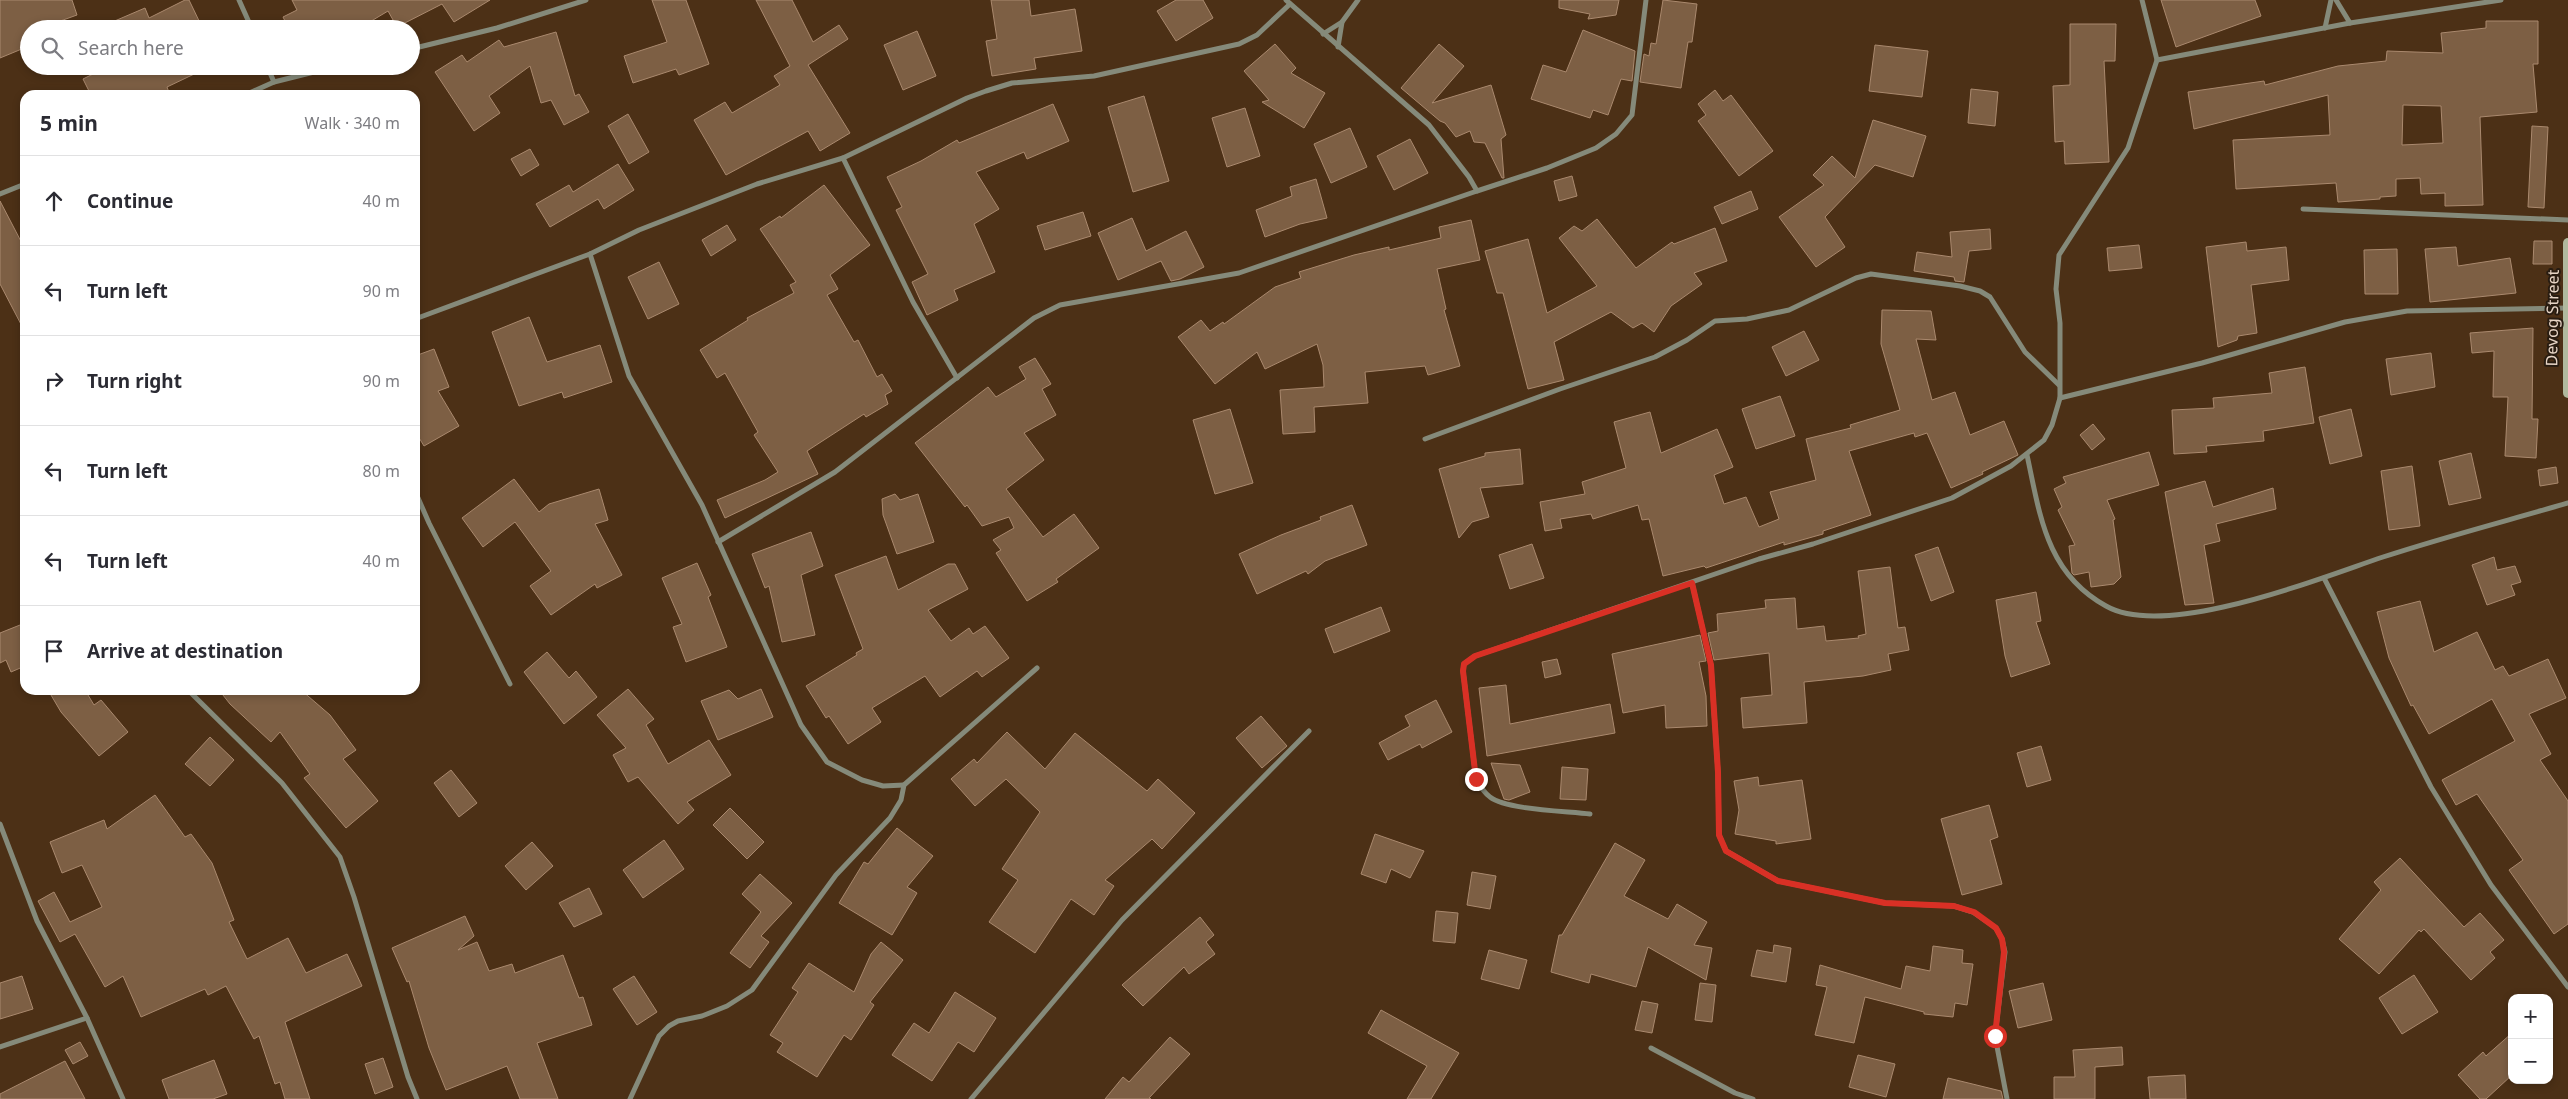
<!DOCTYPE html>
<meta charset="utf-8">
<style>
body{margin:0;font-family:"Noto Sans",sans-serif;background:#f2f2f3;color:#2b2b33}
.controls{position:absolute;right:15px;bottom:15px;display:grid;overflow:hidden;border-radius:10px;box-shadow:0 2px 8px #0003}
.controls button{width:45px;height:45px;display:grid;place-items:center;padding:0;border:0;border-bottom:1px solid #e1e1e2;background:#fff;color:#2b2b33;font:25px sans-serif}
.stop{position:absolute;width:15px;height:15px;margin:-11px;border:4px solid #d93025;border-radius:50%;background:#fff}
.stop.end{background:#d93025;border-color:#fff;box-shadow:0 1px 5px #0008}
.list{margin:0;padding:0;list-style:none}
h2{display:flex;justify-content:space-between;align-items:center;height:65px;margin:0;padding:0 20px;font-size:21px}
h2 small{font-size:16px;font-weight:400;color:#7c7c81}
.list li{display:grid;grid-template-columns:32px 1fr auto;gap:15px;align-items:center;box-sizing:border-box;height:90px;padding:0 20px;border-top:1px solid #e1e1e2}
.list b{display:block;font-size:19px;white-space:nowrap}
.list em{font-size:16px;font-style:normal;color:#7c7c81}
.icon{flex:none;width:28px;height:28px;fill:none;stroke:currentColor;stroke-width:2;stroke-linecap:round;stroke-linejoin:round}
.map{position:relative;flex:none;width:2568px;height:1099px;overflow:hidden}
.search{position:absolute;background:#fff;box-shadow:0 2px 8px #0003;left:20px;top:20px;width:400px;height:55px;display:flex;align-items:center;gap:12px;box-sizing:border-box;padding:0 18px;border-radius:28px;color:#7c7c81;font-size:19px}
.panel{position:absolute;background:#fff;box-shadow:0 2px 8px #0003;left:20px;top:90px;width:400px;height:605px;border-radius:15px}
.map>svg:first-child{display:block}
.building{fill:#7d5f44;stroke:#aa896e;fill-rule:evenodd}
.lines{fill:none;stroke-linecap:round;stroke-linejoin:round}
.street{stroke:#858a7a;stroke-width:5}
.secondary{stroke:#b0b99e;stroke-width:10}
.route{stroke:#d93025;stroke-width:6}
.labels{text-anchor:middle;stroke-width:4;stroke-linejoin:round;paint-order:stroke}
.street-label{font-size:16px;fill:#e6d4c5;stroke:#281c11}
</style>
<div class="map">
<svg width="2568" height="1099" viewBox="0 0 2568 1099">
<rect width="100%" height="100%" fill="#4c3016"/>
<g class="building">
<polygon points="0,0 72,0 77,15 38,29 29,29 29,46 0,58"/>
<polygon points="185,0 189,0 203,29 96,29 145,8 149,18"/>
<polygon points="292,0 490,0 454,22 442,4 397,27 388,11 358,29 289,29 283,17 297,10"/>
<polygon points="652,0 686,0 709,64 679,75 676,69 633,83 624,56 667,42"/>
<polygon points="756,0 792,0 813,42 839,25 848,39 808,65 850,133 820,151 808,131 726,175 694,120 725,102 732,113 780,85 774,76 790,66"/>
<polygon points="991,0 1029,0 1031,16 1075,9 1082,51 1034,58 1036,69 992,76 986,41 997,39"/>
<polygon points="1176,0 1203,0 1213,18 1176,41 1157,11"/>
<polygon points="1559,0 1619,0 1616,15 1588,19 1590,14 1559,8"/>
<polygon points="1663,0 1697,4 1692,42 1688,42 1681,88 1640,82 1644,54 1649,56 1651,43 1656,44"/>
<polygon points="2161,0 2255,0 2261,16 2176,47"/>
<path d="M2486,21h52v43h-5l4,48 -57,5 3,88 -38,1v-13l-24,1 -1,-16 -24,1v17l-16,1v2l-42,3 -2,-19 -100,6 -3,-49 97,-5 -2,-40 -134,34 -6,-37 76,-11 1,4 73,-19 48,-5 1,-10 56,2 -2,-20 45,-5zM2403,105l38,1 2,37 -41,2z"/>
<polygon points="2070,24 2116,24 2115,61 2104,61 2109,162 2065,164 2064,141 2055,142 2053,86 2070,85"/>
<polygon points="1583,30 1635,51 1632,81 1621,79 1608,115 1593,110 1590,118 1531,99 1543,65 1566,72"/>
<polygon points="917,31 936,76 903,90 884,45"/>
<polygon points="556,32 575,96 579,94 589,112 564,125 551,100 541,103 530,66 489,96 500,113 474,131 435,72 462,55 467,62 499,40 504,47"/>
<polygon points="1275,44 1296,68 1291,73 1325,93 1304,128 1262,102 1269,100 1244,71"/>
<polygon points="1439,44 1464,66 1432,103 1491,85 1506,135 1501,139 1504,178 1502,178 1485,143 1474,142 1470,131 1456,137 1445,123 1440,121 1401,88"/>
<polygon points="1875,45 1928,51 1922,97 1869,91"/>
<polygon points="109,66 211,66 167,87 170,95 91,95 83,79"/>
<polygon points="1971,89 1998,92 1995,126 1968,123"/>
<polygon points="1715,90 1723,101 1731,95 1773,151 1739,176 1698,121 1706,115 1698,104"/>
<polygon points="1144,96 1169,181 1133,192 1108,107"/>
<polygon points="1053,104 1069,141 1027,159 1024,152 976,172 999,209 974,224 995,272 954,290 958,300 927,315 912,282 928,274 896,210 902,207 887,177 921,161 957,140 959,143"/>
<polygon points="1245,108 1260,156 1227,167 1212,118"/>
<polygon points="628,114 649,152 629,164 608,126"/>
<polygon points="1873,120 1926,136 1913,177 1875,165 1825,217 1845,247 1816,267 1779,217 1824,185 1813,175 1832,156 1855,178"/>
<polygon points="2532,126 2548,127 2544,208 2528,207"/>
<polygon points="1350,128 1367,167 1331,183 1314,144"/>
<polygon points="1410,139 1428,173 1394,190 1377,156"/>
<polygon points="530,149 539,165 521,176 511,159"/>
<polygon points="618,164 634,190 604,209 598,199 550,227 536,204 569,185 573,192"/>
<polygon points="1572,176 1577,196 1559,201 1554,181"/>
<polygon points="1316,179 1327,218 1300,224 1265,237 1256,210 1292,196 1290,187"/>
<polygon points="824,185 870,245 830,275 838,289 827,295 854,342 858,340 877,377 882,374 892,391 885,395 888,404 866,417 864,414 807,451 818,474 725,518 717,500 765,480 778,472 754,435 758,432 725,373 717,378 700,350 748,320 747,318 794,293 790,285 796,282 760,229 780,216 781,218"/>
<polygon points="1751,191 1758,209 1722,224 1714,207"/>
<polygon points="0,201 25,249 25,332 0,284"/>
<polygon points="1083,212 1091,236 1045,250 1037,226"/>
<polygon points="1132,218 1146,251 1186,231 1204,267 1180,279 1171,281 1161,261 1118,280 1098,233"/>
<polygon points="1597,219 1636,268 1672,242 1674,244 1715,228 1727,261 1694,273 1702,284 1671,306 1654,332 1642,323 1633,328 1611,312 1554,342 1564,380 1528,389 1503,293 1497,293 1485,251 1528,239 1547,313 1597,286 1559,238 1574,226 1582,231"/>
<polygon points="1471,220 1480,260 1437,269 1446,309 1444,310 1460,366 1428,375 1425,366 1365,372 1368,403 1314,407 1315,432 1283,434 1280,390 1324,387 1323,365 1317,344 1265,369 1257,352 1215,384 1178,337 1201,320 1210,331 1223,322 1224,324 1275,287 1301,278 1299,272 1354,255 1389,247 1389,250 1441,238 1439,227"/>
<polygon points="727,225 736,240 711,256 702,240"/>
<polygon points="1990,229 1991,249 1969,251 1964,282 1955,281 1954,277 1914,271 1917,252 1952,257 1950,232"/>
<polygon points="2534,241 2552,241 2552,264 2533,264"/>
<polygon points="2246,242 2247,251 2286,247 2289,280 2251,285 2257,333 2238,336 2237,340 2218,347 2206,247"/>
<polygon points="2139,245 2142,268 2109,271 2107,248"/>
<polygon points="2456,247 2458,266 2510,258 2516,293 2430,302 2425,249"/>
<polygon points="2397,249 2398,294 2365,294 2364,250"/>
<polygon points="659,262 679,304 648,319 628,277"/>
<polygon points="1882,310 1931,311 1936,340 1916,339 1932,400 1955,392 1970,435 2004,421 2018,455 1982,472 1983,474 1951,488 1927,433 1915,437 1914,433 1849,451 1871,515 1823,531 1823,534 1784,545 1784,542 1706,568 1704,566 1663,576 1649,519 1642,520 1638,505 1593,519 1591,514 1560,519 1562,528 1545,531 1540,502 1585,494 1582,482 1626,468 1614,422 1650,412 1661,453 1717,429 1733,467 1714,475 1724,504 1746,497 1759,527 1779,519 1770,492 1816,480 1806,439 1851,428 1850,425 1900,410 1881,344"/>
<polygon points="529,317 547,362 600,345 612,382 564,398 562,392 519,406 492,332"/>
<polygon points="2533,328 2532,419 2538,419 2536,458 2505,456 2508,397 2493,397 2494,351 2472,353 2470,333"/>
<polygon points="1804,331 1819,360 1786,376 1772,347"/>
<polygon points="434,349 449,387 438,391 459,426 424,446 415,431 415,356"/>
<polygon points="2431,353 2435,387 2391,395 2386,359"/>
<polygon points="1035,358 1051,384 1042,389 1056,415 1024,433 1044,460 1006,489 1043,537 1074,514 1099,548 1056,579 1058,582 1027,601 996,553 1001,550 993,540 1014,528 1009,517 982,526 967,505 965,507 915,443 988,387 996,397 1026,379 1019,367"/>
<polygon points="2305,367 2314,423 2263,431 2264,441 2206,446 2207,452 2174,454 2172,410 2214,408 2213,398 2272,393 2269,373"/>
<polygon points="1780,396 1795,436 1756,449 1742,409"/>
<polygon points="1230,409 1253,483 1215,494 1193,420"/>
<polygon points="2351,409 2362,456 2330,464 2319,417"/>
<polygon points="2093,424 2105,439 2092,450 2080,435"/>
<polygon points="1520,449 1523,484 1480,488 1489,517 1472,522 1459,538 1439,469 1485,456 1485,453"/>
<polygon points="2149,452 2159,485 2107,500 2115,519 2113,520 2121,577 2114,584 2091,587 2089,572 2074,575 2072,573 2069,546 2075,545 2058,510 2062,507 2054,489 2066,483 2063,477"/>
<polygon points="2471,453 2481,498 2449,505 2439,461"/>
<polygon points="2412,466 2420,526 2389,530 2381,471"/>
<polygon points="2556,467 2558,483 2540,486 2538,470"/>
<polygon points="514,479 539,512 549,504 599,489 608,520 595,524 622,575 597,588 595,584 551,615 530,586 551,571 515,522 483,547 462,518"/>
<polygon points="2205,481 2213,507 2273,488 2276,509 2216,524 2220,541 2204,545 2214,603 2185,605 2165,492"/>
<polygon points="895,494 900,500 918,494 934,542 897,554 883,515 882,499"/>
<polygon points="1352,505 1367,545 1325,561 1308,574 1306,571 1257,594 1239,554 1281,535 1321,520 1320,517"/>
<polygon points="811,532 823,566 801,575 815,635 782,642 769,586 765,588 752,554"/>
<polygon points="1532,544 1544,578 1510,589 1499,555"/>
<polygon points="1938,547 1954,592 1931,601 1915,555"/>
<polygon points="886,556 898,590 948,564 955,564 968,589 928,610 951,641 969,628 973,634 985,626 1009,658 982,677 977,671 940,697 925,676 872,708 881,722 848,744 829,716 826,718 806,686 857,655 856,653 863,649 835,575"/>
<polygon points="2494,557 2497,570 2515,566 2521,582 2511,585 2515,595 2487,605 2472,565"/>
<polygon points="697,563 711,595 708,597 727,647 686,662 673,627 682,624 662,578"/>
<polygon points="1890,567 1898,628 1905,627 1909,650 1888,654 1891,670 1863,676 1804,682 1807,723 1743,728 1741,698 1772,695 1769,653 1714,660 1708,633 1718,631 1717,614 1766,608 1765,600 1795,598 1797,629 1824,626 1826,641 1859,638 1858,636 1866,634 1858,571"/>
<polygon points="2036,592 2041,621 2036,622 2050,664 2011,677 2005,656 1996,600"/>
<polygon points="2420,601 2434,652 2477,632 2495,670 2503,666 2509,676 2548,659 2566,698 2529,714 2551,754 2540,760 2568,801 2568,924 2554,934 2509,870 2523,860 2477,794 2456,805 2442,780 2515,741 2492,699 2429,734 2413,705 2411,706 2389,658 2377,612"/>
<polygon points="1381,607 1390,631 1334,653 1325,629"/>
<polygon points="25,623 25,666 11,672 6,660 0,663 0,633"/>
<polygon points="1700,635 1706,661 1699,662 1706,696 1707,726 1666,728 1665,705 1623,713 1612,654"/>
<polygon points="547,652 569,678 576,671 597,697 564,724 524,672"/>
<polygon points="1557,659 1561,674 1545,678 1542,662"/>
<polygon points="1506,685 1510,724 1610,704 1615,733 1487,756 1479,688"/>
<polygon points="628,689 654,719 646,725 668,764 709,740 731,775 687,802 694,810 678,824 638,777 628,782 613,755 626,748 597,715"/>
<polygon points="761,689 773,717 718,740 701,701 729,690 738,699"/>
<polygon points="48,690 85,690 94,705 101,700 128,732 99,756 61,712"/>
<polygon points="219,690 301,690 330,715 356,750 343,759 378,801 346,828 304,778 310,774 280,732 271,742 230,704"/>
<polygon points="1436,700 1452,732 1422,748 1420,744 1388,760 1379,743 1410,726 1405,716"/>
<polygon points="1261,716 1287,746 1262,768 1236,738"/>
<polygon points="1007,732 1045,769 1075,733 1147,791 1158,779 1195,813 1162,849 1152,839 1105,880 1114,886 1094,915 1071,899 1035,953 989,922 1018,880 1002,869 1040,812 1006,779 975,806 951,779 974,759 977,763"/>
<polygon points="210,737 234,760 210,786 185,764"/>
<polygon points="2041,746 2051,780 2027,787 2017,753"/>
<polygon points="1491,763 1520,765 1530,792 1509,800 1504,799"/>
<polygon points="1562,767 1588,769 1586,800 1560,799"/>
<polygon points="451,770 477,803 459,817 434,783"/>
<polygon points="1758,777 1759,786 1802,780 1811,839 1776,844 1776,841 1735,834 1739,810 1734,781"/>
<polygon points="155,795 185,837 191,834 212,863 234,920 229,922 247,959 288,938 306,973 347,954 362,986 285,1022 310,1099 285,1099 280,1082 275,1084 259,1036 254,1039 226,986 208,995 205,989 141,1017 123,976 105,987 75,934 60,942 38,901 54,892 70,922 102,907 82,865 62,873 50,842 104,820 107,829"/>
<polygon points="1989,805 1998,837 1990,840 2002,884 1962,895 1941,819"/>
<polygon points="730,808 764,842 747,859 713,825"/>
<polygon points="897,828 933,856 907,887 917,893 892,935 839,903 864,862 868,864"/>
<polygon points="1375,834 1424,851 1410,878 1391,869 1386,883 1361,874"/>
<polygon points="664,840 684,869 643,898 623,870"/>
<polygon points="532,842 553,866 526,890 505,866"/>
<polygon points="1615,843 1645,860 1624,896 1668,919 1677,904 1707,922 1694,945 1712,948 1706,980 1648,947 1636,987 1591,974 1589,983 1551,972 1559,935 1562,935"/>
<polygon points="2400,858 2464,927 2480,913 2504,940 2490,952 2495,958 2471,980 2424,929 2421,932 2419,930 2379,974 2339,939 2381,890 2374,882"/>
<polygon points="1472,872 1496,876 1490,909 1467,905"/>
<polygon points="760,874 792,903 761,936 769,942 750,968 730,953 761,912 742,894"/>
<polygon points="589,888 602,914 574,927 559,903"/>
<polygon points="1436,911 1458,913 1455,943 1433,941"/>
<polygon points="465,916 474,936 458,950 477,942 489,971 512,964 515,973 563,955 579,998 583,997 592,1025 537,1043 558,1099 520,1099 507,1066 446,1090 429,1048 409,981 407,982 392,948"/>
<polygon points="1200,917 1214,935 1206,942 1215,954 1189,974 1184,967 1143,1006 1122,985"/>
<polygon points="881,942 903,960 870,1002 874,1005 851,1040 844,1035 817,1077 777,1052 783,1043 770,1035 798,992 792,988 809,963 854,992 871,954"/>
<polygon points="1774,945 1791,948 1786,982 1751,976 1757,950 1773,953"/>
<polygon points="1933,946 1963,950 1962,963 1973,964 1967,1005 1955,1003 1953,1017 1924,1014 1924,1012 1865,997 1854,1043 1815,1035 1827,987 1816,985 1820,965 1901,989 1906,966 1930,971"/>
<polygon points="1489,950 1527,960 1519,989 1481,979"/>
<polygon points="2414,975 2438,1012 2402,1034 2379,998"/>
<polygon points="22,976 33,1009 0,1019 0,983"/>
<polygon points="634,976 657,1012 637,1025 613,989"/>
<polygon points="1700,983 1716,985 1712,1022 1695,1020"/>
<polygon points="2043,983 2052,1020 2018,1028 2009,991"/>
<polygon points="955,992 996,1018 974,1052 958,1042 932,1081 892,1055 914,1023 929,1033"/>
<polygon points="1642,1001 1658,1004 1652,1033 1635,1030"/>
<polygon points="1381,1010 1459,1053 1431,1099 1407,1099 1427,1066 1368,1033"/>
<polygon points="2512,1033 2512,1075 2486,1099 2480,1099 2458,1075 2483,1052 2486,1056"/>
<polygon points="1170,1037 1190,1054 1149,1098 1151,1099 1105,1099 1123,1077 1129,1082"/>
<polygon points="80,1042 88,1056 73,1064 65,1050"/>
<polygon points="2122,1047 2123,1065 2095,1067 2095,1099 2054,1099 2054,1077 2075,1077 2073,1050"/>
<polygon points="1858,1055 1895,1064 1886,1097 1849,1087"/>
<polygon points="383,1058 393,1087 375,1094 365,1064"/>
<polygon points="214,1060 227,1094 213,1099 169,1099 162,1080"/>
<polygon points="65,1061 85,1099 0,1099 0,1094"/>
<polygon points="2185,1075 2186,1099 2150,1099 2148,1077"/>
<polygon points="1948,1078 2001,1091 2003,1099 1943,1099"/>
</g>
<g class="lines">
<g class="street">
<polyline points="239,0 252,29"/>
<polyline points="1286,0 1429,125 1469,177 1477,191 1547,168 1596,148 1616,134 1632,115 1646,0"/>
<polyline points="2336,0 2350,23"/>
<polyline points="2325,28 2331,0"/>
<polyline points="1323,34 1342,22 1358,0"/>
<polyline points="1338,47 1342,22"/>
<polyline points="411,49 497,28 586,0"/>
<polyline points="2157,60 2350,23 2501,0"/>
<polyline points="267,66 274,82"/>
<polyline points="245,95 274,82 338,66"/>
<polyline points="843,158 913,302 957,378"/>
<polyline points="0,194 25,184"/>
<polyline points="2303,209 2568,220"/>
<polyline points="590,254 629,376 702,505 801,725 827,762 862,780 883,786 904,785"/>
<polyline points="415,319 590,254 639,230 757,184 843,158 967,98 986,91 1012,83 1094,76 1239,44 1257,35 1290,4"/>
<polyline points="2060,398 2202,363 2345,322 2407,311 2567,308"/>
<polyline points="1425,439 1560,389 1655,357 1687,340 1715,321 1747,319 1789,310 1856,278 1871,274 1960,286 1980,291 1990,297 2025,352 2059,385"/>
<path d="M2027,455c13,60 19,118 79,151 60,34 214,-28 277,-49 61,-20 123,-36 185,-54"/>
<polyline points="415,491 429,523 510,684"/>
<polyline points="718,542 835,472 1034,318 1060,305 1239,273 1477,191"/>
<polyline points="2324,578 2431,787 2491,885 2568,987"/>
<polyline points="1692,583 1711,665 1718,772 1719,835 1726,851 1778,881 1885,903 1954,906 1973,912 1996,928 2002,939 2005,952 1995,1036 2007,1099"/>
<polyline points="188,690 282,783 340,857 354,897 408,1077 417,1099"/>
<path d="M1590,814c-23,-3 -83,-4 -100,-17 -6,-4 -10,-11 -14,-18l-13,-108 1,-7 11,-8 284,-97 54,-15 139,-46 59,-32 33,-26 8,-15 8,-27v-75l-4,-34 3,-34 69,-107 29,-88 -15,-60"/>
<polyline points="0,824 37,921 87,1018 123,1099"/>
<polyline points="0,1047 87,1018"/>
<polyline points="1651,1048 1735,1093 1753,1099"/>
<polyline points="630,1099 659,1036 669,1026 678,1021 702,1016 727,1006 752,990 836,875 890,818 901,800 904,785 1037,668"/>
<polyline points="971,1099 1122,920 1309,731"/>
</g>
<polyline class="secondary" points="2568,243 2568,393"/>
</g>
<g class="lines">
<polyline class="route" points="1476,779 1463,671 1464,664 1475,656 1692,583 1711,665 1718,772 1719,835 1726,851 1778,881 1885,903 1954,906 1974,912 1996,928 2002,939 2004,952 1995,1036"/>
</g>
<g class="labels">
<g class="street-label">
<text transform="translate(2552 318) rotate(-89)" y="6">Devog Street</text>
</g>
</g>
</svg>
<div class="controls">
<button>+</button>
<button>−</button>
</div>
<div class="stop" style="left:1995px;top:1036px"></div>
<div class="stop end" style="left:1476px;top:779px"></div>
<div class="search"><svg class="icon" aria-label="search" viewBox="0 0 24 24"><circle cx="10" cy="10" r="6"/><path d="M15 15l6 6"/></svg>Search here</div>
<section class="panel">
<h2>5 min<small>Walk · 340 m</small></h2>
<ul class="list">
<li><svg class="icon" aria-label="ahead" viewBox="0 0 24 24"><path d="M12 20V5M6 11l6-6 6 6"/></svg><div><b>Continue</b></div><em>40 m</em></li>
<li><svg class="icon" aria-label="left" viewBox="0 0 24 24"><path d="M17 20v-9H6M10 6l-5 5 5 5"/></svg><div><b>Turn left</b></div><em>90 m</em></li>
<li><svg class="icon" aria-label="right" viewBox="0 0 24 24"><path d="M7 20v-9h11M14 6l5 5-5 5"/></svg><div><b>Turn right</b></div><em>90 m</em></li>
<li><svg class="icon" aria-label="left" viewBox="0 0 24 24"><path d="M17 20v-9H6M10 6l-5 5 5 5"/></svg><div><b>Turn left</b></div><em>80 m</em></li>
<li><svg class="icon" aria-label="left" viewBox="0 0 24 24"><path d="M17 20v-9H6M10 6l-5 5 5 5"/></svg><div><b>Turn left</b></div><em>40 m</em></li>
<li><svg class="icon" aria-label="arrive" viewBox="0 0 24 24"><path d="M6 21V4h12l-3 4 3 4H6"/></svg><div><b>Arrive at destination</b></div></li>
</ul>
</section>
</div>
